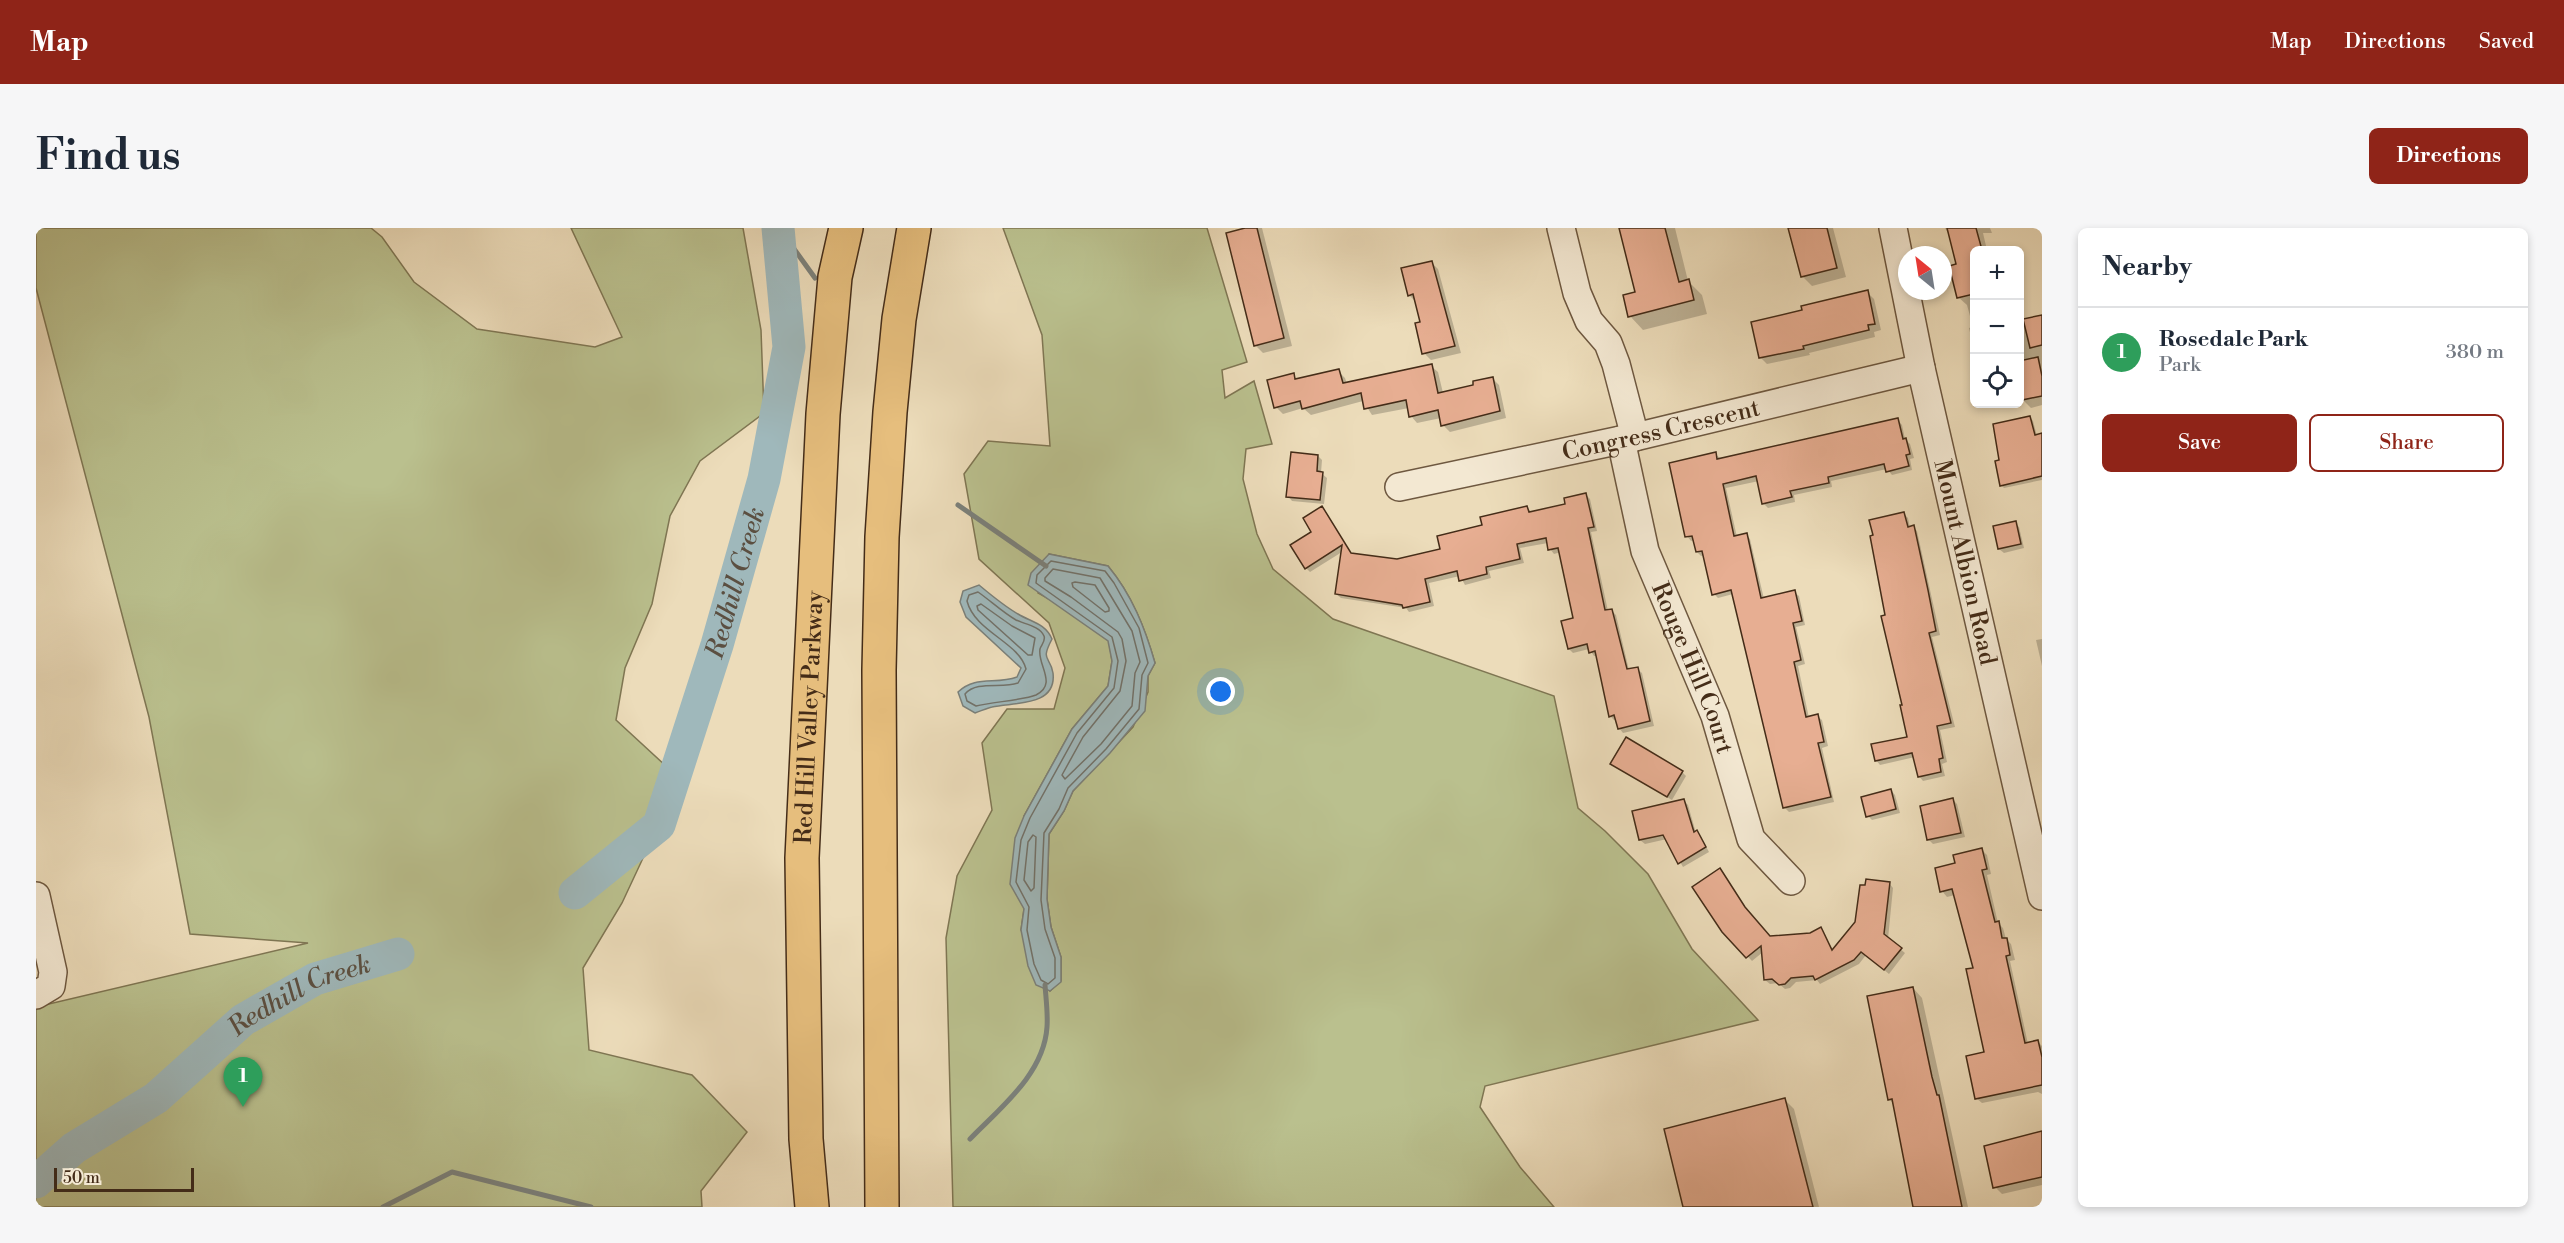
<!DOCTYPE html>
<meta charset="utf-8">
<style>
body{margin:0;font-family:"Libre Bodoni",serif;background:#f6f6f7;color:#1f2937}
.controls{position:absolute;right:18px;top:18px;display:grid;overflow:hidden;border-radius:9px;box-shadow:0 3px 9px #0003}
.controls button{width:54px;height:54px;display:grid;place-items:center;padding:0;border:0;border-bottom:2px solid #e0e1e3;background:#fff;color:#1f2937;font:30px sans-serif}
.compass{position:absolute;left:1862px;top:18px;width:54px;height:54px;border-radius:50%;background:#fff;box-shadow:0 3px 9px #0003;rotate:330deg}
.scale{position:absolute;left:18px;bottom:15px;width:140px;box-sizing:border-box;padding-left:6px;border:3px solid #442c18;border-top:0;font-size:16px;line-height:21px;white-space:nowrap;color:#442c18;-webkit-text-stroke:4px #f3e8d2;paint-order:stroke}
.you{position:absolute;left:1185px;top:464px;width:21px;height:21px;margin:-15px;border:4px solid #fff;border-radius:50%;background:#1a73e8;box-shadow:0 0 0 9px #1a73e833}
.badge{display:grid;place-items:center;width:39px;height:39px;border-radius:50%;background:#8f2418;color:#fff;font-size:20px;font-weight:700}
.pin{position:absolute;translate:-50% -50px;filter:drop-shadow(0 2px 3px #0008)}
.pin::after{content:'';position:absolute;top:32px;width:21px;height:18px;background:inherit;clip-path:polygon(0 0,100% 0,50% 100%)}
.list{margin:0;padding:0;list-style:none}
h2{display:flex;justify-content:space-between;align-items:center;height:78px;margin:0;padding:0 24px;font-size:26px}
h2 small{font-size:20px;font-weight:400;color:#747a83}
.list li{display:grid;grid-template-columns:39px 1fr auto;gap:18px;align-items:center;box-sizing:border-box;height:90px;padding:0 24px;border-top:2px solid #e0e1e3}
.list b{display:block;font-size:22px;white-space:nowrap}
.list p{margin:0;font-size:20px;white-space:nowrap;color:#747a83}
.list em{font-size:20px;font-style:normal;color:#747a83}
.actions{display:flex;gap:12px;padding:18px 24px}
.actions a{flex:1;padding:14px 0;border:2px solid #8f2418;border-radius:9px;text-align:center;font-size:21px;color:#8f2418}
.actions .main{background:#8f2418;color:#fff}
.icon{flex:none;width:33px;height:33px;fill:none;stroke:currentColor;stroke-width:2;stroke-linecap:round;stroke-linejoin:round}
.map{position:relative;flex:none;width:2006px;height:979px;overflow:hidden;border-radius:9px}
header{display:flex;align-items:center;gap:36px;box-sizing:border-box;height:84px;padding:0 30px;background:#8f2418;color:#fff}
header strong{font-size:28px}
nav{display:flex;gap:33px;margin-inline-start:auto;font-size:21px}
.intro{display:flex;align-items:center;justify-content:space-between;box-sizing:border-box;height:144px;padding:0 36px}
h1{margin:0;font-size:42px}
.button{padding:15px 27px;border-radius:9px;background:#8f2418;color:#fff;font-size:21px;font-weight:700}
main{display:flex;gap:36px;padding:0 36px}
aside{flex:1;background:#fff;border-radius:9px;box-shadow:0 3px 9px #0003}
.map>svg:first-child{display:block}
.green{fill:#bac08e;stroke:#7f7653;stroke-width:1.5;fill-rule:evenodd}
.water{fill:#9fb8bb;stroke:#7b807a;stroke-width:1.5}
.shadow{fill:#0003}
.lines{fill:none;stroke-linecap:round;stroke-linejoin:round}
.shore{stroke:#72726a;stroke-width:1.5}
.stream{stroke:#7b807a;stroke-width:5}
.river{stroke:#9fb8bb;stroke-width:33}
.building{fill:#e7ae92;stroke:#442c18;stroke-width:1.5}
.minor-casing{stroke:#6e5840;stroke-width:30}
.highway-casing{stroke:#442c18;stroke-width:36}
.minor{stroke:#f3e8d2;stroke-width:27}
.highway{stroke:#e6be7d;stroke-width:33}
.labels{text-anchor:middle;stroke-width:6;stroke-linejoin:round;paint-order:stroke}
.street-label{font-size:24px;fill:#442c18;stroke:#f3e8d2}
.water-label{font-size:26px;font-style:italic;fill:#5b4f41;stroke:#f3e8d2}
</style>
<header>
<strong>Map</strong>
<nav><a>Map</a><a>Directions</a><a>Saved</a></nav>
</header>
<div class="intro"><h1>Find us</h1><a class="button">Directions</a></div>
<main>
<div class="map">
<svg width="2006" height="979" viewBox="0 0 2006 979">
<rect width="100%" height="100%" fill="#ecdcba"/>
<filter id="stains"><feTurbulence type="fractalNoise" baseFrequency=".00333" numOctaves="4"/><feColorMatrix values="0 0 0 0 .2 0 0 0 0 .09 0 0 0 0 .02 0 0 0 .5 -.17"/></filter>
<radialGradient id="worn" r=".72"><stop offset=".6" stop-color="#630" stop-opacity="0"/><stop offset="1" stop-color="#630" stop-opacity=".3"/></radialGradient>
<g class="green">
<polygon points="0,0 335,0 346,9 378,54 441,101 559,119 586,109 535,0 707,0 725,102 728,185 664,233 634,288 616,376 589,440 580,492 644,551 586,675 547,740 553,822 656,847 711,904 665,963 666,979 0,979 0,779 272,715 154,706 113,489 0,60"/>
<path d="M967,0h204l40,134 -25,8 3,28 29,-17 18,63 -26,5 -3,30 14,55 16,35 60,50 221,77 24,112 27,23 43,43 44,75 66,71 -273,66 -5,21 40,60 34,40h-601l-7,-269 11,-62 35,-66 -10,-67 25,-34h47l11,-41 -16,-45 -70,-64 -15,-85 24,-33 62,5 -8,-111zM1013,326l59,12c24,29 37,62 47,97l-7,13v16l-15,35 -60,64 -9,20 -15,23 -2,65 4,28 10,30v24l-11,10 -29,-61 3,-21v-93l48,-87 36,-43 4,-25 -3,-20 -46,-34 -25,-14z"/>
</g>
<g class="water">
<path d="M1013,326l59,12c24,29 37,62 47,97l-7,13 -3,35 -35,42 -37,38 -9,20 -15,23 -2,65 4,28 10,30v25l-11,9 -14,-6 -8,-19 -7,-36 3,-21 -14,-25 5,-46 9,-22 48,-87 36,-43 4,-25 -4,-20 -80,-56 3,-12z"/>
<path d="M943,357c12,10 25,21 39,29 13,8 27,9 34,25 -12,23 -2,16 1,34 4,34 -39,29 -61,34 -5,1 -11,4 -17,6l-12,-7 -5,-14c18,-17 37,-7 59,-15l4,-9 -55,-51 -6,-15 3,-11z"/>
</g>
<g class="shadow">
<polygon points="1207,0 1226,0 1256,118 1227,125 1219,117"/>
<polygon points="1585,0 1639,0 1652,53 1666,67 1671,86 1607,102 1594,88 1601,65"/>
<polygon points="1754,0 1797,0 1810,49 1776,58 1767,49"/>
<polygon points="1909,0 1954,0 1956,5 1947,5 1951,22 1938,22 1938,121 1933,100 1937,99 1931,77 1922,69 1922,37 1915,10"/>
<polygon points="1395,34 1402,41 1425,125 1395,132 1388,125 1386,95 1380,74 1373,67"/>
<polygon points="1831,64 1838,71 1845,102 1838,104 1839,109 1773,125 1774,127 1731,136 1724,129 1768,83"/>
<polygon points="2006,89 2006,177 1995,180 1987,172 1986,167 1984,167 1984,94"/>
<polygon points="1395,138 1402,144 1407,165 1439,158 1456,150 1463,157 1470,190 1414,204 1407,197 1405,190 1381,195 1375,188 1373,180 1336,187 1327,173 1275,187 1267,180 1247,186 1240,179 1257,147 1262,152 1302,143 1309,150 1311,156"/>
<polygon points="1994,189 1997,193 2001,208 2006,206 2006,252 1968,260 1965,257 1965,233"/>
<polygon points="1862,192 1866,197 1869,211 1874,216 1878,230 1874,231 1876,242 1856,247 1851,241 1795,253 1796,259 1758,267 1759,274 1732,280 1728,276 1723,253 1690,260 1701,309 1710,306 1714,311 1728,371 1758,364 1763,368 1769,397 1760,399 1769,436 1762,438 1773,490 1781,488 1786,492 1792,518 1786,520 1798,574 1753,584 1749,580 1697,366 1682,370 1678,366 1669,327 1665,328 1661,324 1659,312 1655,313 1651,308 1679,226 1684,230"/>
<polygon points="1282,228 1286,232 1285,245 1291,250 1288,276 1256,273 1252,268"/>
<polygon points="1550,267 1554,271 1561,303 1555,304 1572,383 1575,382 1580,387 1593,442 1601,441 1606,445 1618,498 1587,505 1583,500 1581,491 1578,492 1574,488 1562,428 1558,428 1553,421 1537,425 1533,421 1539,391 1525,324 1518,326 1514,321 1512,315 1484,320 1488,335 1453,343 1455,350 1429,357 1424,348 1393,355 1398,378 1373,384 1370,380 1305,370 1300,366 1306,324 1274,344 1270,340 1286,280 1316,327 1361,333 1406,322 1448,298 1491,279 1495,284 1531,277"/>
<polygon points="1868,286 1872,290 1874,300 1877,299 1881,303 1904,407 1896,409 1919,499 1904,502 1911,534 1906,536 1909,548 1887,553 1883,548 1879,529 1844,537 1840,532 1872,510 1851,388"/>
<polygon points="1979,295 1983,299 1988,320 1968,325 1963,321"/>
<polygon points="2006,411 2006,438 2000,412"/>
<polygon points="1576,536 1646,544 1650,548 1636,572"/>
<polygon points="1855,562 1859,567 1864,585 1836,592 1832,588"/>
<polygon points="1917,572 1921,576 1929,609 1897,616 1892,611"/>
<polygon points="1648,573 1652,577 1660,605 1665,609 1673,624 1647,639 1631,611 1609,616 1604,612"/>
<polygon points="1946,622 1951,627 1955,646 1951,647 1962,695 1967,700 1970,711 1975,716 1979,732 1974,733 1992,816 2002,814 2006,818 2006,866 2002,864 1946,875 1940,870 1950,826 1939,741 1919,667 1911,669 1906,663 1921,636"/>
<polygon points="1684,642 1713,685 1735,710 1774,706 1785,701 1797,722 1853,655 1857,660 1852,711 1869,725 1853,746 1830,727 1823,736 1784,756 1781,752 1760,754 1754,760 1749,761 1742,755 1734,756 1729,752 1727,724 1716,733 1688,703"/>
<polygon points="1877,760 1886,770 1932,979 1879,979 1858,876 1853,871"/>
<polygon points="1749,872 1758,881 1783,979 1648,979"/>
<polygon points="2006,905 2006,957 1966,966 1959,959"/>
</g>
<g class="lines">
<g class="shore">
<polygon points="1015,333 1069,343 1078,355 1103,400 1112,435 1106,447 1103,481 1070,521 1032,560 1023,581 1008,605 1005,672 1009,701 1019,730 1019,750 1012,756 1005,752 998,736 991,702 993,679 980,654 985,612 994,590 1041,505 1078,460 1082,433 1076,409 1000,355 1001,347"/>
<polygon points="1017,341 1064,350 1096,403 1104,434 1099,445 1096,478 1065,516 1029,551 1026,547 1047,509 1084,463 1090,433 1086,411 1082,404 1035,369 1009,353 1009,350"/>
<polygon points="1039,354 1059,357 1073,380 1073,383 1069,384 1037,359 1036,355"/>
<path d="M942,364c13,9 24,20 38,28 8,4 24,6 28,16 2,5 -3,9 -4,13 -3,16 18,35 -4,46 -12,5 -44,7 -60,11l-9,-5 -2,-7c12,-14 37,-5 53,-11l8,-14c-7,-27 -51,-37 -59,-68l2,-6z"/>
<polygon points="945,376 976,398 999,410 996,427 992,427 942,382 941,378"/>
<polygon points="997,607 1000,609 998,660 995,663 988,652 992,614"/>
</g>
<g class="stream">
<polyline points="743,0 779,50"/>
<polyline points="922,277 1010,338"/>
<path d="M934,911c30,-31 74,-65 77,-112 1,-13 -1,-28 -2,-42"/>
<polyline points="347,979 416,944 555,979"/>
</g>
<g class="river">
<path id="s1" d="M539,665l84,-68 58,-180 47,-166 25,-132 -11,-119"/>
<path id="s2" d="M0,954l38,-34 82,-50 87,-78 72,-41 83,-25"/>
</g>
</g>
<g class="building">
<polygon points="1209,0 1221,0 1248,110 1218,118 1190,5"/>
<polygon points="1583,0 1629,0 1643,54 1653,51 1658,72 1592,89 1587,67 1599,64"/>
<polygon points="1752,0 1791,0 1801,40 1765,49"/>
<polygon points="1911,0 1940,0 1946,22 1938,22 1938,66 1921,70 1913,38 1920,36"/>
<polygon points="1396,33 1419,118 1386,126 1379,95 1384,94 1377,66 1372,68 1365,40"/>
<polygon points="1832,62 1839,96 1832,97 1833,102 1767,118 1768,121 1723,130 1715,94 1766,82 1765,78"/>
<polygon points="2006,87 2006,117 1994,120 1987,91"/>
<polygon points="2002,129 2006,148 2006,168 1986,172 1983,133"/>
<polygon points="1396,136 1402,165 1437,157 1437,153 1457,149 1464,183 1405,198 1402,182 1373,189 1370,172 1328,181 1325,165 1266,181 1264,173 1238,180 1231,152 1258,145 1259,151 1303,141 1307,155"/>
<polygon points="1994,188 1999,207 2006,205 2006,248 1964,258 1959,233 1963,232 1957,196"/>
<polygon points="1862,190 1867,211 1870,210 1874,226 1870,227 1873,238 1850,244 1848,236 1792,249 1793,255 1754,263 1756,269 1726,276 1720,248 1687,256 1698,308 1711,305 1725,370 1759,362 1766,393 1757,395 1765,432 1758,434 1770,489 1782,486 1788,514 1782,515 1795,569 1747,580 1695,362 1676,367 1666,323 1660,324 1656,308 1649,309 1633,235 1680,224 1681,231"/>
<polygon points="1255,224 1282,227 1281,243 1287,244 1284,272 1250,269"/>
<polygon points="1550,265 1558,299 1552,300 1569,382 1576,381 1591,441 1602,439 1614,493 1582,501 1578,487 1573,489 1559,423 1553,425 1551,416 1532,421 1525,393 1537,390 1522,320 1512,322 1510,310 1481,316 1484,331 1450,339 1451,346 1423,353 1421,343 1389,351 1394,374 1367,380 1366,377 1299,366 1306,317 1269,341 1254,317 1275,304 1267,290 1286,278 1315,325 1361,331 1404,321 1401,308 1446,297 1444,289 1491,278 1493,284 1529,276 1528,270"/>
<polygon points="1868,284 1872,299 1878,297 1892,362 1900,403 1893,405 1915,495 1901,498 1907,530 1903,531 1905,544 1882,549 1876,525 1839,533 1835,516 1871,509 1864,477 1866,477 1845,388 1849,387 1834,308 1837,307 1833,292"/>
<polygon points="1980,293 1985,316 1962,321 1957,298"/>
<polygon points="1590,509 1647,543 1631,569 1574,536"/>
<polygon points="1855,561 1860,581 1830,589 1825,569"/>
<polygon points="1917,570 1925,605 1891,612 1884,578"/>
<polygon points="1648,571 1658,604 1661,602 1670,619 1642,636 1627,607 1603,612 1596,583"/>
<polygon points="1946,620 1951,641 1946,642 1959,694 1963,693 1966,710 1971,710 1974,727 1970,728 1989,815 2002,812 2006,829 2006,857 1939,871 1930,828 1948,824 1930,741 1937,740 1916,661 1904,664 1899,640 1919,635 1917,627"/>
<polygon points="1684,640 1709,679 1734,708 1774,705 1785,699 1796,722 1819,694 1824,657 1829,657 1830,651 1854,654 1848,706 1866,720 1848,742 1825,724 1818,732 1779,752 1777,748 1755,750 1749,756 1743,757 1736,751 1728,752 1725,718 1710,730 1686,704 1656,659"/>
<polygon points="1877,759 1896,849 1901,867 1903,867 1926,979 1877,979 1856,871 1852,872 1831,768"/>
<polygon points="1749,870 1777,979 1647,979 1628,901"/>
<polygon points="2006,903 2006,949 1957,960 1948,918"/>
</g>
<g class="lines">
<defs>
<g id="minor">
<polyline points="1525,0 1541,65 1553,93 1572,115 1580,136 1599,209"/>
<path id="s3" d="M1857,0l28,140 121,528"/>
<path id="s4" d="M1585,212l24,111 70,165 36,123 40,42"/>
<path id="s5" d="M1363,259l236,-50 286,-69"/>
<polyline points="0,668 17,744 15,758 0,767"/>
</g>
<g id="highway">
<path id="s6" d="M776,979l-6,-68 -4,-281 21,-444 12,-137 11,-49"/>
<polyline points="846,979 843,442 846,309 854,184 863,91 878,0"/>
</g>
</defs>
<use href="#minor" class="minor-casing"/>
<use href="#highway" class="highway-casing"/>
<use href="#minor" class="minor"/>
<use href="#highway" class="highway"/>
</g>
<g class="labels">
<g class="street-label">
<text dy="8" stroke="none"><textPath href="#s5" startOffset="268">Congress Crescent</textPath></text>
<text dy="8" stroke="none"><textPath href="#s3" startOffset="342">Mount Albion Road</textPath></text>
<text dy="8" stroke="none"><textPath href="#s4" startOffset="240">Rouge Hill Court</textPath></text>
<text dy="8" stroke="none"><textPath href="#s6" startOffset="490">Red Hill Valley Parkway</textPath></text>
</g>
<g class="water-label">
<text dy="9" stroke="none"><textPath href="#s1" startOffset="362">Redhill Creek</textPath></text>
<text dy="9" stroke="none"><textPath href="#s2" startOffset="326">Redhill Creek</textPath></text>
</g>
</g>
<rect width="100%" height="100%" filter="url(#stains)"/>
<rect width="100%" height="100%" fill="url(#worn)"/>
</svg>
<div class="controls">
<button>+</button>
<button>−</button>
<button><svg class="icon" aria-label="locate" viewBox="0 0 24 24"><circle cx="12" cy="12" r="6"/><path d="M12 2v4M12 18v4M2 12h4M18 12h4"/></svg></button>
</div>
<svg class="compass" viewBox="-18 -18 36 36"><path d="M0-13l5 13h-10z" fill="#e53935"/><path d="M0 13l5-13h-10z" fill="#747a83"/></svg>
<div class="scale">50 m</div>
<div class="you"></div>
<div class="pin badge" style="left:207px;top:879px;background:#2e9e5b">1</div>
</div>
<aside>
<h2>Nearby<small></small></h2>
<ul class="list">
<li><span class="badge" style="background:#2e9e5b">1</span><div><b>Rosedale Park</b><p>Park</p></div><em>380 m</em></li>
</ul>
<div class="actions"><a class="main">Save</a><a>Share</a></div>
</aside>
</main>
